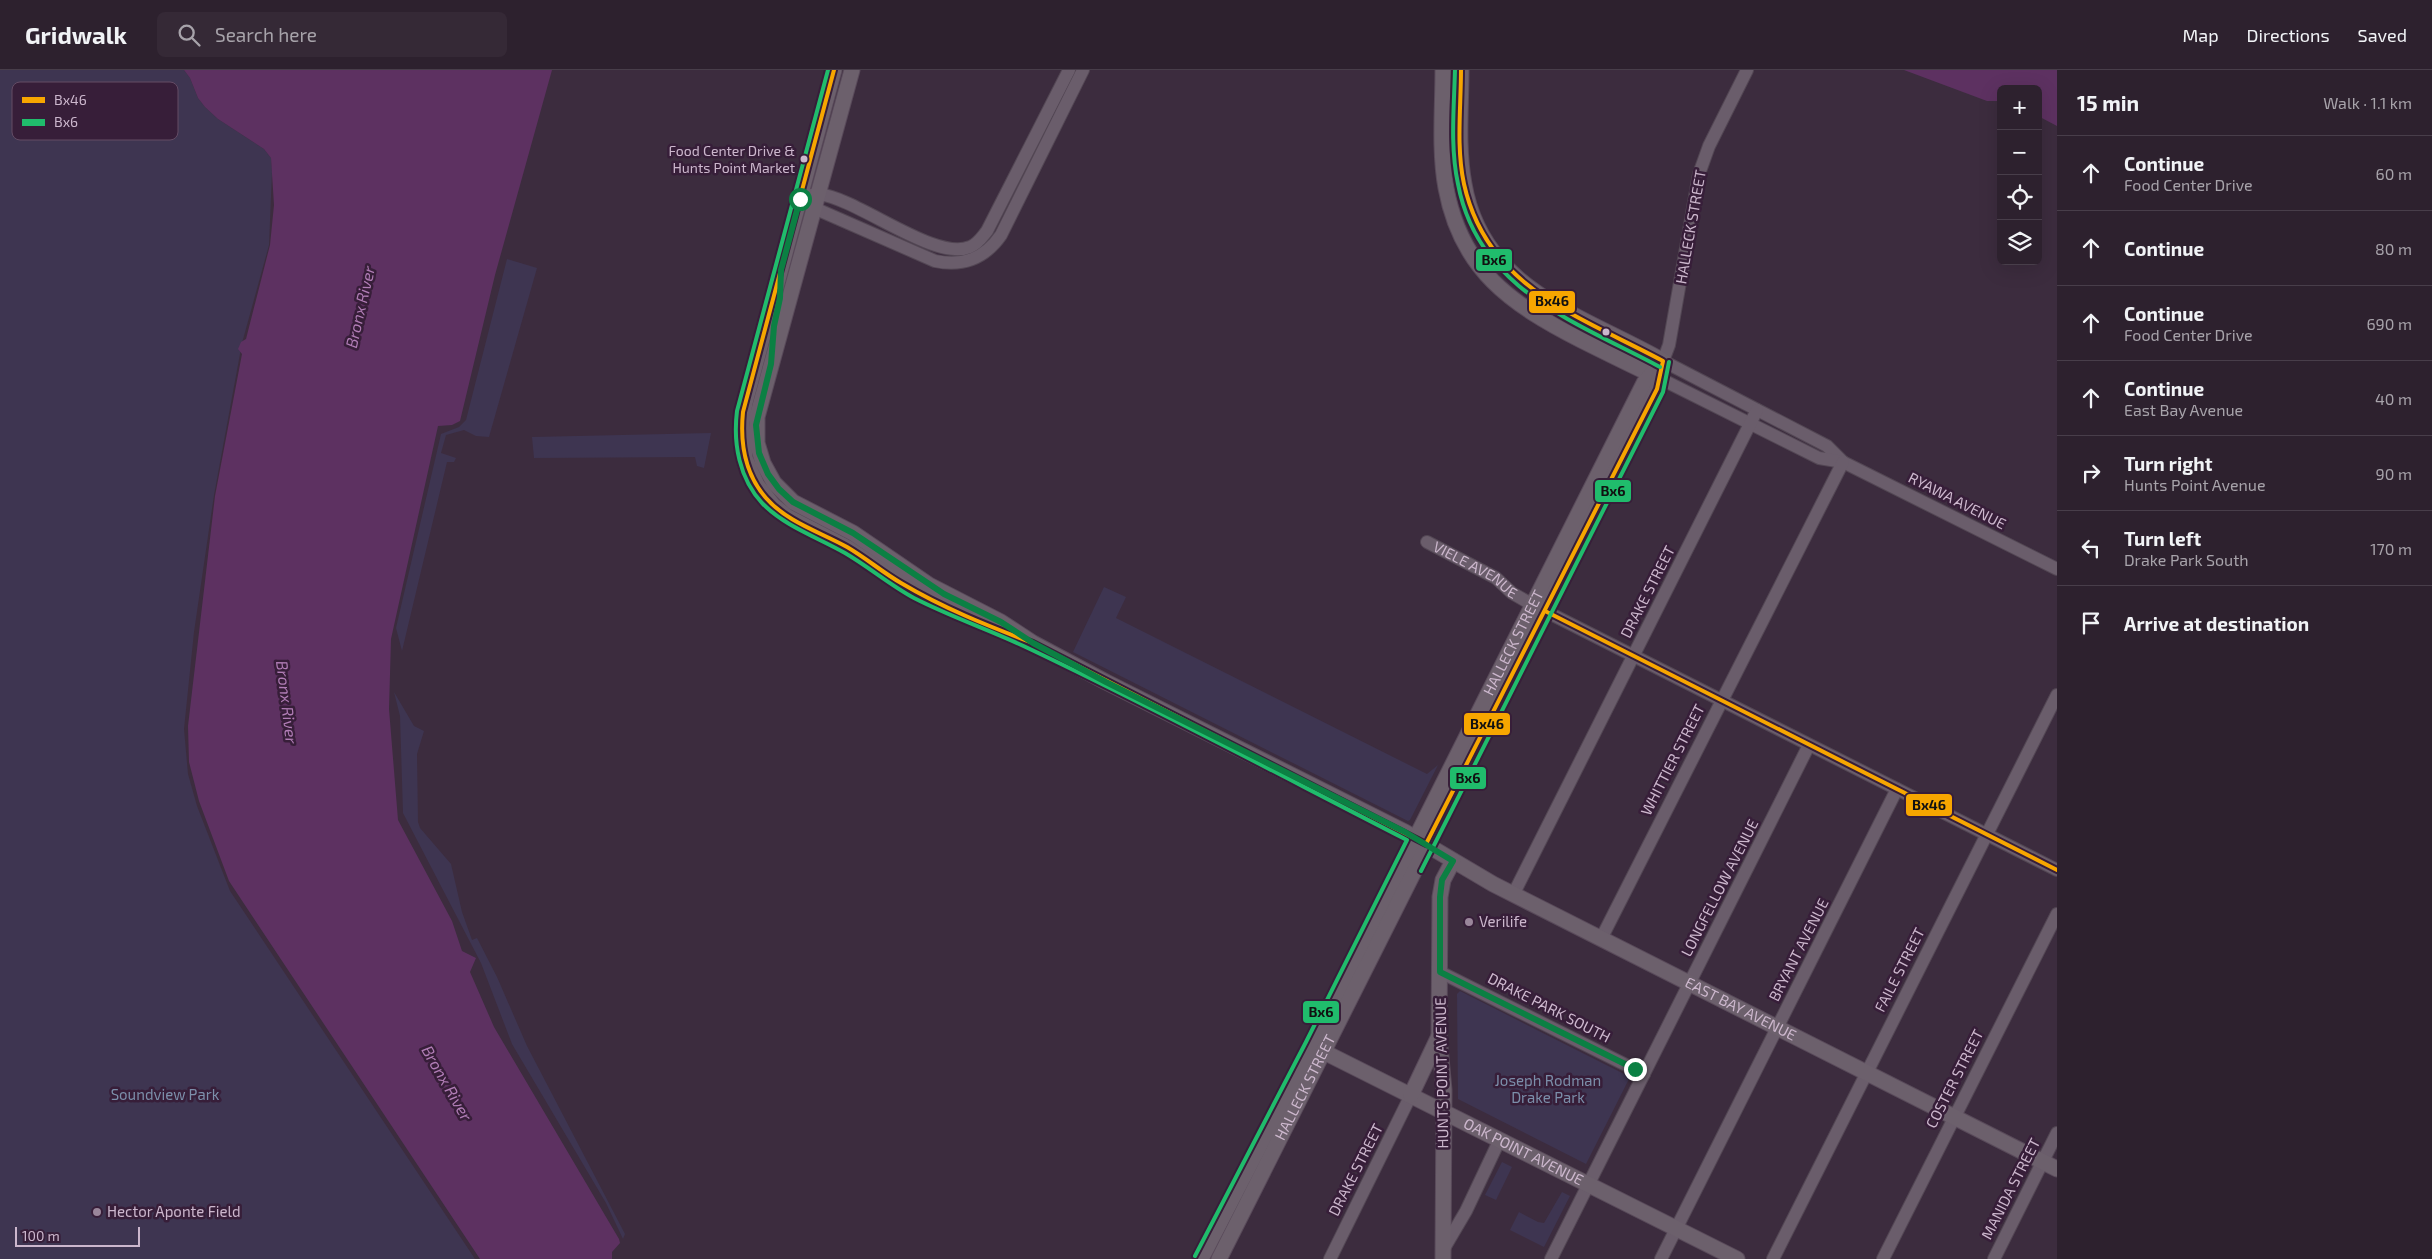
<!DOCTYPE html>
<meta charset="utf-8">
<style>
body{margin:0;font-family:"Exo 2",sans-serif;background:#352936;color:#f1f3f6}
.controls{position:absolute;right:15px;top:15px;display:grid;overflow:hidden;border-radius:8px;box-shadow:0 5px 20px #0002}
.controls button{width:45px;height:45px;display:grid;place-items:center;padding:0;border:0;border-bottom:1px solid #483e4a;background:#2d212e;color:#f1f3f6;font:25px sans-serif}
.scale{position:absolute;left:15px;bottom:12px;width:125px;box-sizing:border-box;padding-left:5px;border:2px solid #ccb7cd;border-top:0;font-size:14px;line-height:18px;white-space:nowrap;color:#ccb7cd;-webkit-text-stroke:4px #371e39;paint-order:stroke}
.stop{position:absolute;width:15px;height:15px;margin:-11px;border:4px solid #0b8043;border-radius:50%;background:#fff}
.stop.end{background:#0b8043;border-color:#fff;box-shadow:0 1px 5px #0008}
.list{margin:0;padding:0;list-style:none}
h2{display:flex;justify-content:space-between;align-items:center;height:65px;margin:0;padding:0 20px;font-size:21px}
h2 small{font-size:16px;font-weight:400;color:#a7a3aa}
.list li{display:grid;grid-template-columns:32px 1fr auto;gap:15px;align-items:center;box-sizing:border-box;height:75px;padding:0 20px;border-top:1px solid #483e4a}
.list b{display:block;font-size:19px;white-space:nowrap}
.list p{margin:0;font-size:16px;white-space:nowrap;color:#a7a3aa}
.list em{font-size:16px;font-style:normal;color:#a7a3aa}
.icon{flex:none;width:28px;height:28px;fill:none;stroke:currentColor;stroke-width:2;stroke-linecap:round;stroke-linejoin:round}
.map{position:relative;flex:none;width:2057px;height:1189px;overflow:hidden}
header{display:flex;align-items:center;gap:30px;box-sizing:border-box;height:70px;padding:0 25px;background:#2d212e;border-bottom:1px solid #483e4a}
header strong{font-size:24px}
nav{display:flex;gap:28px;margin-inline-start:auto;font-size:18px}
.search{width:350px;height:45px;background:#352936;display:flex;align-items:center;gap:12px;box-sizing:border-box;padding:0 18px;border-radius:8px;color:#a7a3aa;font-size:19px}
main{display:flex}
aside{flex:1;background:#2d212e}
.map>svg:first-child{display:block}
.green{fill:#3e3551}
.water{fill:#5d3161}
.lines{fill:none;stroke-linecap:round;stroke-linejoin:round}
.minor-casing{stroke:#534754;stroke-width:14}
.major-casing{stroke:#594a5a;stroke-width:17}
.minor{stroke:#6a5d6b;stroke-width:12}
.major{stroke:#6c606c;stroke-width:15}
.bus-1-casing{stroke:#371e39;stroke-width:8}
.bus-2-casing{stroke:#371e39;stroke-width:8}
.bus-1{stroke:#f7a600;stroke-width:4}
.bus-2{stroke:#20bc6c;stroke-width:4}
.route{stroke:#0b8043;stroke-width:6}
.bus-dot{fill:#ccb7cd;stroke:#371e39;stroke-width:2}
.poi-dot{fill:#9a869b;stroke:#371e39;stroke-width:2}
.labels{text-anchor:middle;stroke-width:5;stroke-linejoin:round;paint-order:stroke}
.bus-label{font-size:14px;fill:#ccb7cd;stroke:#371e39;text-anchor:end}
.street-label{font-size:15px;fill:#ccb7cd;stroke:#371e39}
.poi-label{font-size:15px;fill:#ccb7cd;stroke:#371e39;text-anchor:start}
.park-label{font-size:15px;fill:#7c8faa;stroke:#371e39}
.water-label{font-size:16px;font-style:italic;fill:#b17db6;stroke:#371e39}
.key{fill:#371e39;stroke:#644c65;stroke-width:1}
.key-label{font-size:14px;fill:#ccb7cd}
.line-badge{stroke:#371e39;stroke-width:2}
.pale-badge-label{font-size:14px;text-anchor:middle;font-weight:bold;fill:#111}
</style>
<header>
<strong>Gridwalk</strong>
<div class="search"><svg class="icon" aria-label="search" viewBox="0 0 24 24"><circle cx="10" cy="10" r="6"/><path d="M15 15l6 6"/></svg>Search here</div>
<nav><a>Map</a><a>Directions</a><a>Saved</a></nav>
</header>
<main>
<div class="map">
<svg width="2057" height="1189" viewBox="0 0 2057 1189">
<rect width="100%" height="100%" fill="#3c2c3e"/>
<g class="green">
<polygon points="0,0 184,0 190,8 198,28 205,37 218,49 264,79 271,88 272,102 269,175 242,273 214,425 194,562 184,659 188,704 197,736 230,821 475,1189 0,1189"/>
<polygon points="507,189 537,198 489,367 476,366 464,360 446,365 441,383 456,388 454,392 447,392 402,581 396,558 441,364 459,357 466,350"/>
<polygon points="711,363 704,398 697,396 695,387 534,388 532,367"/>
<polygon points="1104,517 1126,527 1116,548 1427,704 1438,695 1410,750 1408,751 1073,582"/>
<polygon points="394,622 414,656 424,661 417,684 418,752 420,758 451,794 462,842 472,870 477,868 497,907 527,976 625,1164 623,1169 606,1133 512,974 481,893 403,743 400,646"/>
<polygon points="1460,921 1630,1007 1586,1094 1458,1029 1457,924"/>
<polygon points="1502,1092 1512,1097 1496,1130 1485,1125"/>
<polygon points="1562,1122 1570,1126 1544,1177 1510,1160 1519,1142 1538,1152 1544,1153"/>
</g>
<g class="water">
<polygon points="184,0 552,0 495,205 460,351 452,355 438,356 391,569 389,639 398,750 452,851 462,881 476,888 470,902 494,957 619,1169 620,1173 612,1182 612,1189 480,1189 229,811 199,731 189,692 188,656 215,426 242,284 238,279 241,272 246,269 270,175 274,135 271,88 264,79 218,49 205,37 198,28 190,8"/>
<polygon points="1904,0 2057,0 2057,56 2038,46 2038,19 2001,19 2001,31 1987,31"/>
</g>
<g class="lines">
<defs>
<g id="minor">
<polyline points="1747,0 1709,76 1699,104 1669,275 1663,291 1827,376 1843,392"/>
<path d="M800,129c5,-2 13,-5 19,-5 40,5 116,68 151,53 8,-3 12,-10 17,-16l82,-161"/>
<path d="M814,138l121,53c29,6 50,-3 66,-26l82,-165"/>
<polyline points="1659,308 1819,388 1843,392 2057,499"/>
<path id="s1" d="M1427,472l69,36 16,15 21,12"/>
<polyline points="1545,541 2057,800"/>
<polyline points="1513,825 1757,340"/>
<polyline points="1601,869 1843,392"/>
<polyline points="1440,902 1644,1004"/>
<polyline points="1443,1180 1466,1141 1500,1069"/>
<polyline points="1330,1189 1411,1025"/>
<polyline points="1551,1189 1809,675"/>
<polyline points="1661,1189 1897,719"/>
<polyline points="1773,1189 2057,625"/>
<polyline points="1883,1189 2057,844"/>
<polyline points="1994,1189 2057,1063"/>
</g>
<g id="major">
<polyline points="834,0 745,333 742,353 745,388 757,415 773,435 788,447 848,478 901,513 952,538"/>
<path id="s2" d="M852,0l-95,347v26l6,20 11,20 19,19 60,31 76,52 72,37 32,21 73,39 299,150 88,52 564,285"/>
<path d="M1443,0c0,38 -4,80 3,118 15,82 65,116 135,152 26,13 52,26 78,38"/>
<path d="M1461,0c0,37 -4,77 3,114 18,106 118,131 199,177"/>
<path id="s3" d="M1316,978l421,211"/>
<polyline points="1411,1025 1439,966"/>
<path id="s4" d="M1201,1189l111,-214 332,-662 19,-22"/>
<path id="s5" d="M1219,1189l438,-870 5,-27"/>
<polyline points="1443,1189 1444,1020 1439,966 1440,827 1443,810 1453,791"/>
</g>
</defs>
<use href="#minor" class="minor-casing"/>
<use href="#major" class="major-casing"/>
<use href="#minor" class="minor"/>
<use href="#major" class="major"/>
<defs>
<g id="bus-1">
<path d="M834,0l-91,342c-3,30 2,62 23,86 21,24 54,34 81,49 19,11 35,25 54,36 42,25 87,43 132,60l393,201 231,-455 6,-28c-84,-45 -176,-73 -199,-177 -8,-37 -3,-77 -3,-114"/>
<polyline points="1545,541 2057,800"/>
</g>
<g id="bus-2">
<path d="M828,0l-91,341c-4,32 2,68 26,93 23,23 54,33 82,49 24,14 45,32 69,45 39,20 79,33 118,52 126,60 250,126 375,190l-101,202 -111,214"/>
<path d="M1455,0c-1,38 -5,77 3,114 20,106 118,138 202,183"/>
<polyline points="1421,801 1663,322 1669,292"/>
</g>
</defs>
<use href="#bus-1" class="bus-1-casing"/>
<use href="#bus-2" class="bus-2-casing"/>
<use href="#bus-1" class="bus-1"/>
<use href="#bus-2" class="bus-2"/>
</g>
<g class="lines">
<polyline class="route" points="800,129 781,200 780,228 774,256 771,294 756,355 759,383 768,404 779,419 793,432 853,463 944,524 1001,552 1033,573 1106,612 1405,762 1453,791 1442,810 1440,827 1440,902 1635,999"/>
</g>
<g class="bus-dot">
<circle cx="804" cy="89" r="4.5"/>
<circle cx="1606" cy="262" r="4.5"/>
</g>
<g class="poi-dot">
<circle cx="1469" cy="852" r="5"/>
<circle cx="97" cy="1142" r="5"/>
</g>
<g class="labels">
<g class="bus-label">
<text x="795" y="86">Food Center Drive &amp;<tspan x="795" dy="17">Hunts Point Market</tspan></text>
</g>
<g class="street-label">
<text transform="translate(1691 157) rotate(-80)" y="5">HALLECK STREET</text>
<text transform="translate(1957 431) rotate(27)" y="5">RYAWA AVENUE</text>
<text dy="5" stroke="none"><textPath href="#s1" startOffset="56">VIELE AVENUE</textPath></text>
<text transform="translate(1648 522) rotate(-63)" y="5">DRAKE STREET</text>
<text dy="5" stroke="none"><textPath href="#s4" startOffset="691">HALLECK STREET</textPath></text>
<text transform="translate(1673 690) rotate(-63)" y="5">WHITTIER STREET</text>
<text transform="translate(1720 818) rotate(-63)" y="5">LONGFELLOW AVENUE</text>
<text transform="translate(1799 880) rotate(-63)" y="5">BRYANT AVENUE</text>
<text transform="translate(1900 900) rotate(-63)" y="5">FAILE STREET</text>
<text transform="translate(1549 938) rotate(27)" y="5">DRAKE PARK SOUTH</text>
<text dy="5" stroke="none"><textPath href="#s2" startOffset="1532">EAST BAY AVENUE</textPath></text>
<text transform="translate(1442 1003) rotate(-91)" y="5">HUNTS POINT AVENUE</text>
<text transform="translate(1955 1009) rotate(-63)" y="5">COSTER STREET</text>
<text dy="5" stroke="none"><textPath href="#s5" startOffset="192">HALLECK STREET</textPath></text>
<text dy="5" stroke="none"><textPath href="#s3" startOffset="232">OAK POINT AVENUE</textPath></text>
<text transform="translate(1356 1100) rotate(-63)" y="5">DRAKE STREET</text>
<text transform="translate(2011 1119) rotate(-63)" y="5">MANIDA STREET</text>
</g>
<g class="poi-label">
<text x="1479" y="857">Verilife</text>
<text x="107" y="1147">Hector Aponte Field</text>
</g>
<g class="park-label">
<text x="1548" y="1016">Joseph Rodman<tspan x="1548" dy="17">Drake Park</tspan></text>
<text x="165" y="1030">Soundview Park</text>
</g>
<g class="water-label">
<text transform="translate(360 237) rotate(-77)" y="6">Bronx River</text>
<text transform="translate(287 632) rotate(83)" y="6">Bronx River</text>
<text transform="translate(447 1013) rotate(60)" y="6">Bronx River</text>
</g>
</g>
<rect x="12" y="12" width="166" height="58" rx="8" class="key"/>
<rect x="22" y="27" width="23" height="6" fill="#f7a600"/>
<rect x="22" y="49" width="23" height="7" fill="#20bc6c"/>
<g class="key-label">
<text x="54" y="35">Bx46</text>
<text x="54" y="57">Bx6</text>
</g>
<g class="line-badge">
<rect x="1475" y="178" width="38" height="24" rx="5" fill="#20bc6c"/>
<rect x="1528" y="220" width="48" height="24" rx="5" fill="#f7a600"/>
<rect x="1594" y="409" width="38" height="24" rx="5" fill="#20bc6c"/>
<rect x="1463" y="642" width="48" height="24" rx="5" fill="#f7a600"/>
<rect x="1449" y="696" width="38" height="24" rx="5" fill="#20bc6c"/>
<rect x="1905" y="723" width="48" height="24" rx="5" fill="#f7a600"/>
<rect x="1302" y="930" width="38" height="24" rx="5" fill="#20bc6c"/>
</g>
<g class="pale-badge-label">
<text x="1494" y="195">Bx6</text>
<text x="1552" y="236">Bx46</text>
<text x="1613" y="426">Bx6</text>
<text x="1487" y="659">Bx46</text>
<text x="1468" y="713">Bx6</text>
<text x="1929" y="740">Bx46</text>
<text x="1321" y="947">Bx6</text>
</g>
</svg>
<div class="controls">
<button>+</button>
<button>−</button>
<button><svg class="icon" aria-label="locate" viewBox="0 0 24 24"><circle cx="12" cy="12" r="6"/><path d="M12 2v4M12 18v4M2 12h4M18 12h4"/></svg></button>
<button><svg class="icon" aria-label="layers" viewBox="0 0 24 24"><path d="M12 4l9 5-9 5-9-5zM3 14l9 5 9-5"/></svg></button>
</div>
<div class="scale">100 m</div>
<div class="stop" style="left:800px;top:129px"></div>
<div class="stop end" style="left:1635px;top:999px"></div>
</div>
<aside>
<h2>15 min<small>Walk · 1.1 km</small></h2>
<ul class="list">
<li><svg class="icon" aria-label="ahead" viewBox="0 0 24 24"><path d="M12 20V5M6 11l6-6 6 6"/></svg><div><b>Continue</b><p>Food Center Drive</p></div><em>60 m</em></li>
<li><svg class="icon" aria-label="ahead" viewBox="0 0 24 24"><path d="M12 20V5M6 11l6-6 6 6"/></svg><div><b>Continue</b></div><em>80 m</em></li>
<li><svg class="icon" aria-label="ahead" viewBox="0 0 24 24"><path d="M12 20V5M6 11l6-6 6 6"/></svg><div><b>Continue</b><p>Food Center Drive</p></div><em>690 m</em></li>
<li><svg class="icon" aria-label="ahead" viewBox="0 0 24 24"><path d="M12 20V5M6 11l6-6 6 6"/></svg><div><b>Continue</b><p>East Bay Avenue</p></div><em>40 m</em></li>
<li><svg class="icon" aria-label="right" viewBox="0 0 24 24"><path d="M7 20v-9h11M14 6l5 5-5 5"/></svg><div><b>Turn right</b><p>Hunts Point Avenue</p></div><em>90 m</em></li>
<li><svg class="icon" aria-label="left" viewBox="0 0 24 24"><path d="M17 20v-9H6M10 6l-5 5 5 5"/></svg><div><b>Turn left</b><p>Drake Park South</p></div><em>170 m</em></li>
<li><svg class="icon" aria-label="arrive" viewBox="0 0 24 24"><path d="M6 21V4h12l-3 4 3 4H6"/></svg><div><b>Arrive at destination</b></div></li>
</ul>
</aside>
</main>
